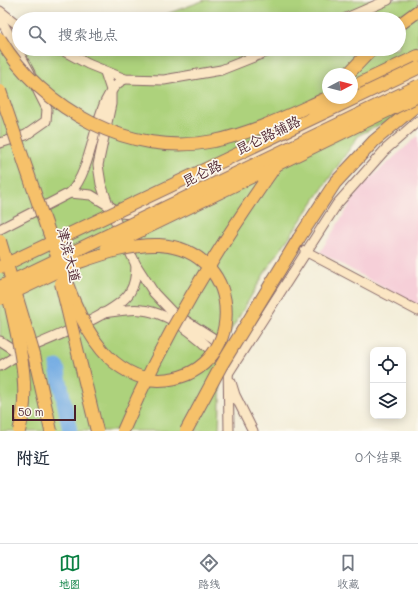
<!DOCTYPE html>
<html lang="zh">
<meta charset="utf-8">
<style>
body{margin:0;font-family:Mali,"LXGW WenKai TC",sans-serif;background:#f6f6f7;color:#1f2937}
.controls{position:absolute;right:12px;bottom:12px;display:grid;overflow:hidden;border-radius:8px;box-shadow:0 2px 10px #0003}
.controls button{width:36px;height:36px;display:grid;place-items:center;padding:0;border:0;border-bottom:1px solid #e0e1e3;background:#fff;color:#1f2937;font:20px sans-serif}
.compass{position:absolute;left:322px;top:68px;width:36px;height:36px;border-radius:50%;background:#fff;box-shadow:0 2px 10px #0003;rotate:83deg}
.scale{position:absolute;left:12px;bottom:10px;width:64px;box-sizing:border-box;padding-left:4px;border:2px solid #4a1f2b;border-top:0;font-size:11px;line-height:14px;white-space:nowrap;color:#4a1f2b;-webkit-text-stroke:3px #fbf7ec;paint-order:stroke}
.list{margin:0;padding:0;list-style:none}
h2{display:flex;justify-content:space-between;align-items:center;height:52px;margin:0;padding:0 16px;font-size:17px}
h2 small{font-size:13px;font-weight:400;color:#747a83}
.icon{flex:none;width:22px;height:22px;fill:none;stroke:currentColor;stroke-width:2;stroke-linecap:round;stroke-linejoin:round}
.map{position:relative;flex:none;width:418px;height:431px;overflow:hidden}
.search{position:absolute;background:#fff;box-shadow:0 2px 10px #0003;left:12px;right:12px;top:12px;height:44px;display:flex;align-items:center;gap:10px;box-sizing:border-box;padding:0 14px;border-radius:22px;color:#747a83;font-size:15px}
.sheet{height:112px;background:#fff}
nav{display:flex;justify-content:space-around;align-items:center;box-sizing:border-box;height:56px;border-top:1px solid #e0e1e3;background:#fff;font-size:11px;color:#747a83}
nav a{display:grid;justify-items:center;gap:2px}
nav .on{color:#0b8043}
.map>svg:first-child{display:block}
.built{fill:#f6cfd8}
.green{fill:#add27b;stroke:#7c7853;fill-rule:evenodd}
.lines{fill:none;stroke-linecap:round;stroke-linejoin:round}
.river{stroke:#73ace3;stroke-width:15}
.secondary-casing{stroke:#856768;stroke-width:11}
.highway-casing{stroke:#856768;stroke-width:14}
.secondary{stroke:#fbe6c4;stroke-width:9}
.highway{stroke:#f6c16b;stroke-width:12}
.highway-bridge-casing{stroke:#856768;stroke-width:14;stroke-linecap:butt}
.highway-bridge{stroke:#f6c16b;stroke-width:12}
.labels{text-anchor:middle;stroke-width:3.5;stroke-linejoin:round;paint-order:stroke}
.street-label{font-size:14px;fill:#4a1f2b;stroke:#fbf7ec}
</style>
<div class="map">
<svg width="418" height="431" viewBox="0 0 418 431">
<rect width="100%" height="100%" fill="#fbf7ec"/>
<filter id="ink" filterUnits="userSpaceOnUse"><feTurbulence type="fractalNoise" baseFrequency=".025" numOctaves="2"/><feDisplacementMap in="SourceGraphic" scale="8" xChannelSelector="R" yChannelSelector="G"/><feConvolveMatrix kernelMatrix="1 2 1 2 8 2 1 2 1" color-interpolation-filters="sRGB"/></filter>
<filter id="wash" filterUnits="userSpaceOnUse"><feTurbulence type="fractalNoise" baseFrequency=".012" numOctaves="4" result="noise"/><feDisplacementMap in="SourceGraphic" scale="16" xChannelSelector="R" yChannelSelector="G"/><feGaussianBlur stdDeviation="0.9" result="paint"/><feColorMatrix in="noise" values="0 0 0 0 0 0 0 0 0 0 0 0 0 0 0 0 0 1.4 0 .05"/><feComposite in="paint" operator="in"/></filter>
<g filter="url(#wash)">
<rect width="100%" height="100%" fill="#f3edd8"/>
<polygon class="built" points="418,136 418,307 320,252 362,186"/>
<path class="green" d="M205,0h213v105l-59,30 -95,139 -42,72 -3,85h-219v-392l19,-2v12h32l8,4 11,-4h329v-30h-246zM328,74h24v24h-24z"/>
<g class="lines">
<polyline class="river" points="57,367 70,431"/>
</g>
</g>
<g filter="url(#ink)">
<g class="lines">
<defs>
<g id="secondary">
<polyline points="0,11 19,26"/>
<polyline points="0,18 30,73"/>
<polyline points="344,19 388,0"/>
<polyline points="60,49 88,64 125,79 164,80 221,70 274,49"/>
<polyline points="105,72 111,90 111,104 98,165 101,184 109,207 136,265 154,293 172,312 213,338 224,349 228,359 229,431"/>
<polyline points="372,96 418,75"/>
<polyline points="0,143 26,135 46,121 47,109 36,87"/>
<polyline points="265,152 380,97"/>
<path d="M70,193c27,-28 23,-100 55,-114"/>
<polyline points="0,229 70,193 91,195 121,213 130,214 270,145"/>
<polyline points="305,251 418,311"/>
<path d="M103,313c13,-1 26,-5 39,-3 30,3 68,34 84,58"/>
<path d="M0,341l14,9 13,-1c24,-11 91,-36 103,-57 5,-8 6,-17 6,-27"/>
<polyline points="0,366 24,351"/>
<polyline points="229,372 337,204 385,150 418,121"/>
<polyline points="231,382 235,395 253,431"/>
</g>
<g id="highway">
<polyline points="399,25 418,11"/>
<polyline points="348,74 372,49"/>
<polyline points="352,87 418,56"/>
<polyline points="299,238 335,183 374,141 418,104"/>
</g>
</defs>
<use href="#secondary" class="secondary-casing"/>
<use href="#highway" class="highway-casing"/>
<use href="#secondary" class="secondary"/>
<use href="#highway" class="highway"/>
<defs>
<g id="highway-bridge">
<path d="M0,39c42,71 131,119 214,102 39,-8 75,-26 111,-42"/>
<polyline points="0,91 46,226"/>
<polyline points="314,115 328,98"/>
<path d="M44,218c15,41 30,99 58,132 14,17 36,30 57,30 88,-2 90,-130 0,-135 -31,-1 -59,10 -88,20"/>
<polyline points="0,241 34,355 51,431"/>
<polyline points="107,247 418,96"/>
<polyline points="0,267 418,68"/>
<polyline points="61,283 97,431"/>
<polyline points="0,287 418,86"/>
<path d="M7,288c9,46 26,97 12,143"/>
<polyline points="0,299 69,266"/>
<path d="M123,431c40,-95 94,-182 153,-266"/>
<polyline points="186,431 221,366 299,238"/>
</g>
</defs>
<use href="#highway-bridge" class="highway-bridge-casing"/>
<use href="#highway-bridge" class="highway-bridge"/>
</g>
</g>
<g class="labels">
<g class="street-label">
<text transform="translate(268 135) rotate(-26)" y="5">昆仑路辅路</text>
<text transform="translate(202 173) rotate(-26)" y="5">昆仑路</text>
<text transform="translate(69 255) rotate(76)" y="5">津滨大道</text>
</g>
</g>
</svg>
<div class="controls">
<button><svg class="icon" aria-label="locate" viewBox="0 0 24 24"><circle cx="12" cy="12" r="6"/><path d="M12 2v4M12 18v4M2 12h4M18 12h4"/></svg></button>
<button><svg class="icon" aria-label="layers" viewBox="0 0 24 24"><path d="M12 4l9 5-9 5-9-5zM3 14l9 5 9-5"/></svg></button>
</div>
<svg class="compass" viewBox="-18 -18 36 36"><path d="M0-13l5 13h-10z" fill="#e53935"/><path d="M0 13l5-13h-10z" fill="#747a83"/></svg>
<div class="scale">50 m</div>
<div class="search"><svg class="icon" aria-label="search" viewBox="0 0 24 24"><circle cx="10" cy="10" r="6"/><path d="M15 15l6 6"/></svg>搜索地点</div>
</div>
<section class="sheet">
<h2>附近<small>0个结果</small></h2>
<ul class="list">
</ul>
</section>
<nav>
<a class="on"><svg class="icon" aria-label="map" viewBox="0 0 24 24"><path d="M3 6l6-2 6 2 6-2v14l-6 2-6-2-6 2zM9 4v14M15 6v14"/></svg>地图</a>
<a><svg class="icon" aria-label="directions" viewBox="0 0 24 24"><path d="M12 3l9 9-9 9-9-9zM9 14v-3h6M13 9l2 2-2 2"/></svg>路线</a>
<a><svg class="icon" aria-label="saved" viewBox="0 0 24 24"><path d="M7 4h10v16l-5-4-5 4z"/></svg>收藏</a>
</nav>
